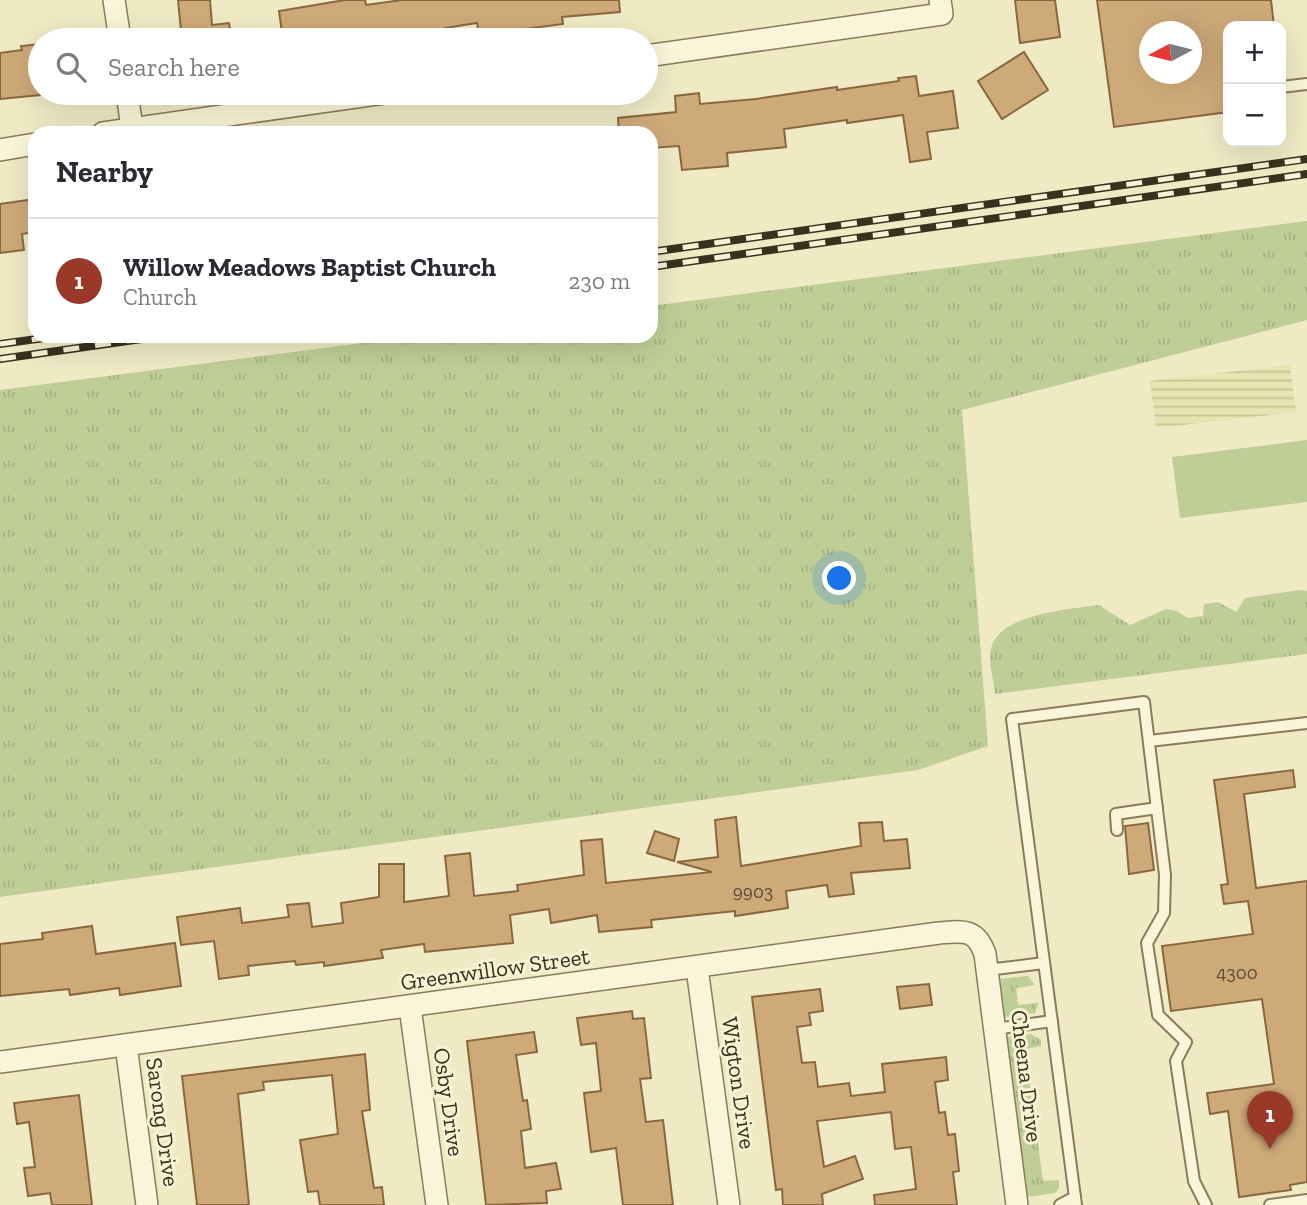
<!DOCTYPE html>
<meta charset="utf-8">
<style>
body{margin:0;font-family:"Zilla Slab",serif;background:#f2f2f3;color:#2b2b33}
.controls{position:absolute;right:21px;top:21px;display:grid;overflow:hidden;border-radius:14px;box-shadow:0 7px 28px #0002}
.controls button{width:63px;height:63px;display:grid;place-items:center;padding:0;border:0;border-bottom:2px solid #e1e1e2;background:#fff;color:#2b2b33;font:35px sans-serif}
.compass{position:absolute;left:1139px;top:21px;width:63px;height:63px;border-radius:50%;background:#fff;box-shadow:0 7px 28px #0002;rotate:263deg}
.you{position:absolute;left:840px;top:579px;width:24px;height:24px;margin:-18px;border:5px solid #fff;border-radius:50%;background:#1a73e8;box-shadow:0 0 0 10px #1a73e833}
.badge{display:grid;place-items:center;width:46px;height:46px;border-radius:50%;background:#9b3928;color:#fff;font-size:23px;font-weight:700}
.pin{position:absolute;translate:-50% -58px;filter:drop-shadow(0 2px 4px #0008)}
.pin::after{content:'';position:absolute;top:37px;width:24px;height:21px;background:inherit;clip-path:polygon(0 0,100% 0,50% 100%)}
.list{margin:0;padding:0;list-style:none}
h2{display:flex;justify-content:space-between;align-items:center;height:91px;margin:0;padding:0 28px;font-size:30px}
h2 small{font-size:23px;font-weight:400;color:#7c7c81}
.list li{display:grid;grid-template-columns:46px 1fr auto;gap:21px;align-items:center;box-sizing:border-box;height:126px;padding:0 28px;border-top:2px solid #e1e1e2}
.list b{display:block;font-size:26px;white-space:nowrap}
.list p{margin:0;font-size:23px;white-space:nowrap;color:#7c7c81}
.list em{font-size:23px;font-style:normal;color:#7c7c81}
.icon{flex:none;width:38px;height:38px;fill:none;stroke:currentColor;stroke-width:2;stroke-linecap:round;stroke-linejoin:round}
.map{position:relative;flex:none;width:1307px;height:1205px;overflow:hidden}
.search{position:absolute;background:#fff;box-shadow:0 7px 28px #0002;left:28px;top:28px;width:630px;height:77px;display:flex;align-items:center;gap:18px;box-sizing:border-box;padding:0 24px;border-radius:38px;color:#7c7c81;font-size:26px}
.panel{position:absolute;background:#fff;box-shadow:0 7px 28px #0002;left:28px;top:126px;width:630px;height:217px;border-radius:21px}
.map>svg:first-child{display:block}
.farmland{fill:url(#farmland-rules)}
.grass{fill:url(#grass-tufts)}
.garden{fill:#bfce97}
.building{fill:#cfaa79;stroke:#8a683f;stroke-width:2;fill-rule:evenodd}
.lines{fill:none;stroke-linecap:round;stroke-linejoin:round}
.service-casing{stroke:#8b7b5a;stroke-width:14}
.minor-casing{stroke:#8b7b5a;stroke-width:24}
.service{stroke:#faf5d8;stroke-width:10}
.minor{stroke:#faf5d8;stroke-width:21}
.rail-casing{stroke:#3a301e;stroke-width:8}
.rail{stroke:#f7f2d4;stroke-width:5;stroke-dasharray:16;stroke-linecap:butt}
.labels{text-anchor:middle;stroke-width:6;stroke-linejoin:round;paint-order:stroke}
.number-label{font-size:19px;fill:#5f4e35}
.street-label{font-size:23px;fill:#3a301e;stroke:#f7f2d4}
</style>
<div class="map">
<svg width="1307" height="1205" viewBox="0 0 1307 1205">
<defs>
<pattern id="farmland-rules" width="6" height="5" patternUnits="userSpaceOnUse" patternTransform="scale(1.75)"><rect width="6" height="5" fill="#e5e5b1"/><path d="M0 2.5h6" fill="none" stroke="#c5c598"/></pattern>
<pattern id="grass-tufts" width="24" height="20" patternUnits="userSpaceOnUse" patternTransform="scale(1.75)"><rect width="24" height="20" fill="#bfce97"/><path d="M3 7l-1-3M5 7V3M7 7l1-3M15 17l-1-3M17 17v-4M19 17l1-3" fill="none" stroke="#a5b182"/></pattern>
</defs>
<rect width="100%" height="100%" fill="#efe9c4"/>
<polygon class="farmland" points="1290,365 1296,412 1156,428 1150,381"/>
<g class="grass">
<polygon points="1307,221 1307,320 962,410 988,746 918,770 0,897 0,390 417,336 651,336 651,306"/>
<path d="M1300,590l7,1v63l-312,40c-1,-13 -7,-31 -4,-45 7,-35 79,-40 108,-44l31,20 36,-16 10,2 12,7 15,-2 1,-12 14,-2 18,10 9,-14z"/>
<polygon points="1028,976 1035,985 1016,988 1018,1005 1038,1003 1035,1013 1005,1017 1000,979"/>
<polygon points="1031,1034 1041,1040 1041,1046 1025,1049 1043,1181 1059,1180 1059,1188 1055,1193 1027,1197 1007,1037"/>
</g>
<polygon class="garden" points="1307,440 1307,502 1180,518 1172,457"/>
<g class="building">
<polygon points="178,0 210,0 212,25 229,23 232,40 178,40 177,31 181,30"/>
<polygon points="345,0 365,0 366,5 402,0 619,0 620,12 562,17 563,24 479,35 477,23 445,28 447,37 426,40 283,40 279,11"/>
<polygon points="1015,0 1055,0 1060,37 1020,43"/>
<path d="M1097,0h174l3,26h-46v86l-114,15zM1150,32h42v42h-42z"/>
<polygon points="40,44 40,95 0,99 0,53 22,50 21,46"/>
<polygon points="1024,52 1048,90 1002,119 978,81"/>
<polygon points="916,76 919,96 953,91 958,128 927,132 931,159 910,162 903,115 847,123 847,120 784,129 786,147 727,153 728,166 682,170 679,146 651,148 651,133 619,133 618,118 676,112 675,96 699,93 700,104 756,99 837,87 837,90 899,81 898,78"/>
<polygon points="35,199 35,232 22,234 24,250 0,253 0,204"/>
<polygon points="1293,770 1295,787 1244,794 1256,888 1307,881 1307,1182 1290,1185 1291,1190 1239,1197 1228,1111 1210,1114 1207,1093 1274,1084 1262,999 1171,1011 1162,946 1253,934 1248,901 1224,904 1221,885 1228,884 1214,780"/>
<polygon points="736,817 741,866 861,846 859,823 882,822 884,841 907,839 910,868 851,873 854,894 829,897 827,885 786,891 788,908 735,916 735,911 651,920 652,927 599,932 597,915 551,923 549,909 510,915 513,943 425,952 424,944 381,950 383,958 324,966 324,962 296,965 295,961 248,966 249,975 219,979 214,941 181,945 177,917 240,908 242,923 289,917 287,905 309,903 312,927 343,923 341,903 379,897 379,864 404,864 404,902 449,896 445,856 470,853 474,896 518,891 517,885 584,875 581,841 602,839 606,883 712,872 677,862 718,857 715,820"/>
<polygon points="1148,823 1154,870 1129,874 1125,826"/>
<polygon points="655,831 679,839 674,861 647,853"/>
<polygon points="92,926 96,954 175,943 181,986 120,995 119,988 70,995 69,989 0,996 0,944 43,939 42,933"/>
<polygon points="929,984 932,1005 900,1009 897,987"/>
<polygon points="820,989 823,1011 809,1013 811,1025 797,1027 802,1063 815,1062 818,1087 849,1083 851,1096 885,1092 882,1064 946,1057 948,1080 935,1082 939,1113 945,1112 948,1135 955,1134 959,1171 953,1172 957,1205 875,1205 874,1195 916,1189 911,1147 895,1149 891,1112 817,1121 824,1167 855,1156 863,1179 822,1194 823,1205 783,1205 782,1189 776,1190 752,997"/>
<polygon points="632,1011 633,1019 644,1018 651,1078 640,1079 646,1122 663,1120 673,1205 623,1205 616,1148 591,1152 584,1093 601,1091 596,1043 581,1045 577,1018"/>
<polygon points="534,1032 537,1052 516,1055 523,1101 527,1100 531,1129 521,1131 525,1168 556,1163 561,1189 546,1191 547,1203 486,1205 467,1041"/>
<polygon points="365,1054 370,1110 362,1111 374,1188 382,1187 384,1205 320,1205 318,1191 308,1192 300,1140 338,1134 332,1075 263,1082 264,1090 238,1094 249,1205 197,1205 182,1076"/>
<polygon points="79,1095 92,1205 52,1205 50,1193 28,1196 24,1168 35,1167 29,1122 17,1124 14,1103"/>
</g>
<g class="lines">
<defs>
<g id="service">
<polyline points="1281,87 1307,84"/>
<polyline points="1149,741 1307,723"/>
<polyline points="1117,830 1116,814 1157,808"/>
<polyline points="987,970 1044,963"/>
<polyline points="995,1029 1052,1021"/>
<polyline points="1060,1205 1075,1197"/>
<polyline points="1076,1205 1012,719 1144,702 1165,875 1164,913 1147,943 1158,1015 1186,1042 1176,1061 1194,1181 1206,1205"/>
<polyline points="1270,1205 1307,1200"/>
</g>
<g id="minor">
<polyline points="114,0 120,40"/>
<polyline points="646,56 942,14 940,0"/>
<polyline points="127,93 132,128"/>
<polyline points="103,133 384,93"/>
<polyline points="0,150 35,144"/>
<polyline points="697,968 729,1205"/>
<polyline points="410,1007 437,1205"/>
<polyline points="126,1045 147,1205"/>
<path d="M0,1062l939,-129c24,-2 37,-5 46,21l32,251"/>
</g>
</defs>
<use href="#service" class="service-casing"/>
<use href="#minor" class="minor-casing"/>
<use href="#service" class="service"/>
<use href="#minor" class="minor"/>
<defs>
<g id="rail">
<polyline points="651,252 1307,159"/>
<polyline points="651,267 1307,174"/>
<polyline points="0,344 59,336"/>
<polyline points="0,359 163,336"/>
</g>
</defs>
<use href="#rail" class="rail-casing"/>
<use href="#rail" class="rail"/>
</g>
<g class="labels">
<g class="number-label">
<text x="753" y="898">9903</text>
<text x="1237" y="979">4300</text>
</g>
<g class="street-label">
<text transform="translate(495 969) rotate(-8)" y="8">Greenwillow Street</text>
<text transform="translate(1027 1076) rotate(83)" y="8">Cheena Drive</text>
<text transform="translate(739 1083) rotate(82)" y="8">Wigton Drive</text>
<text transform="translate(449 1102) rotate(82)" y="8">Osby Drive</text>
<text transform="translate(163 1122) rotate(82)" y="8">Sarong Drive</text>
</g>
</g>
</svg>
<div class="controls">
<button>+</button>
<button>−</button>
</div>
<svg class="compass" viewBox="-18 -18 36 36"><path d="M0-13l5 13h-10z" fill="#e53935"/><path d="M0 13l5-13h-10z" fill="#7c7c81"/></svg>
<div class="you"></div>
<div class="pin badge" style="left:1270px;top:1149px">1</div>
<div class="search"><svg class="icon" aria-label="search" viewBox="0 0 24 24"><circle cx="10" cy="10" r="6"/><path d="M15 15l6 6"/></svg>Search here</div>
<section class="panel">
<h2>Nearby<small></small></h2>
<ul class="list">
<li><span class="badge">1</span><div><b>Willow Meadows Baptist Church</b><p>Church</p></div><em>230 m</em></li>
</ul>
</section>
</div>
